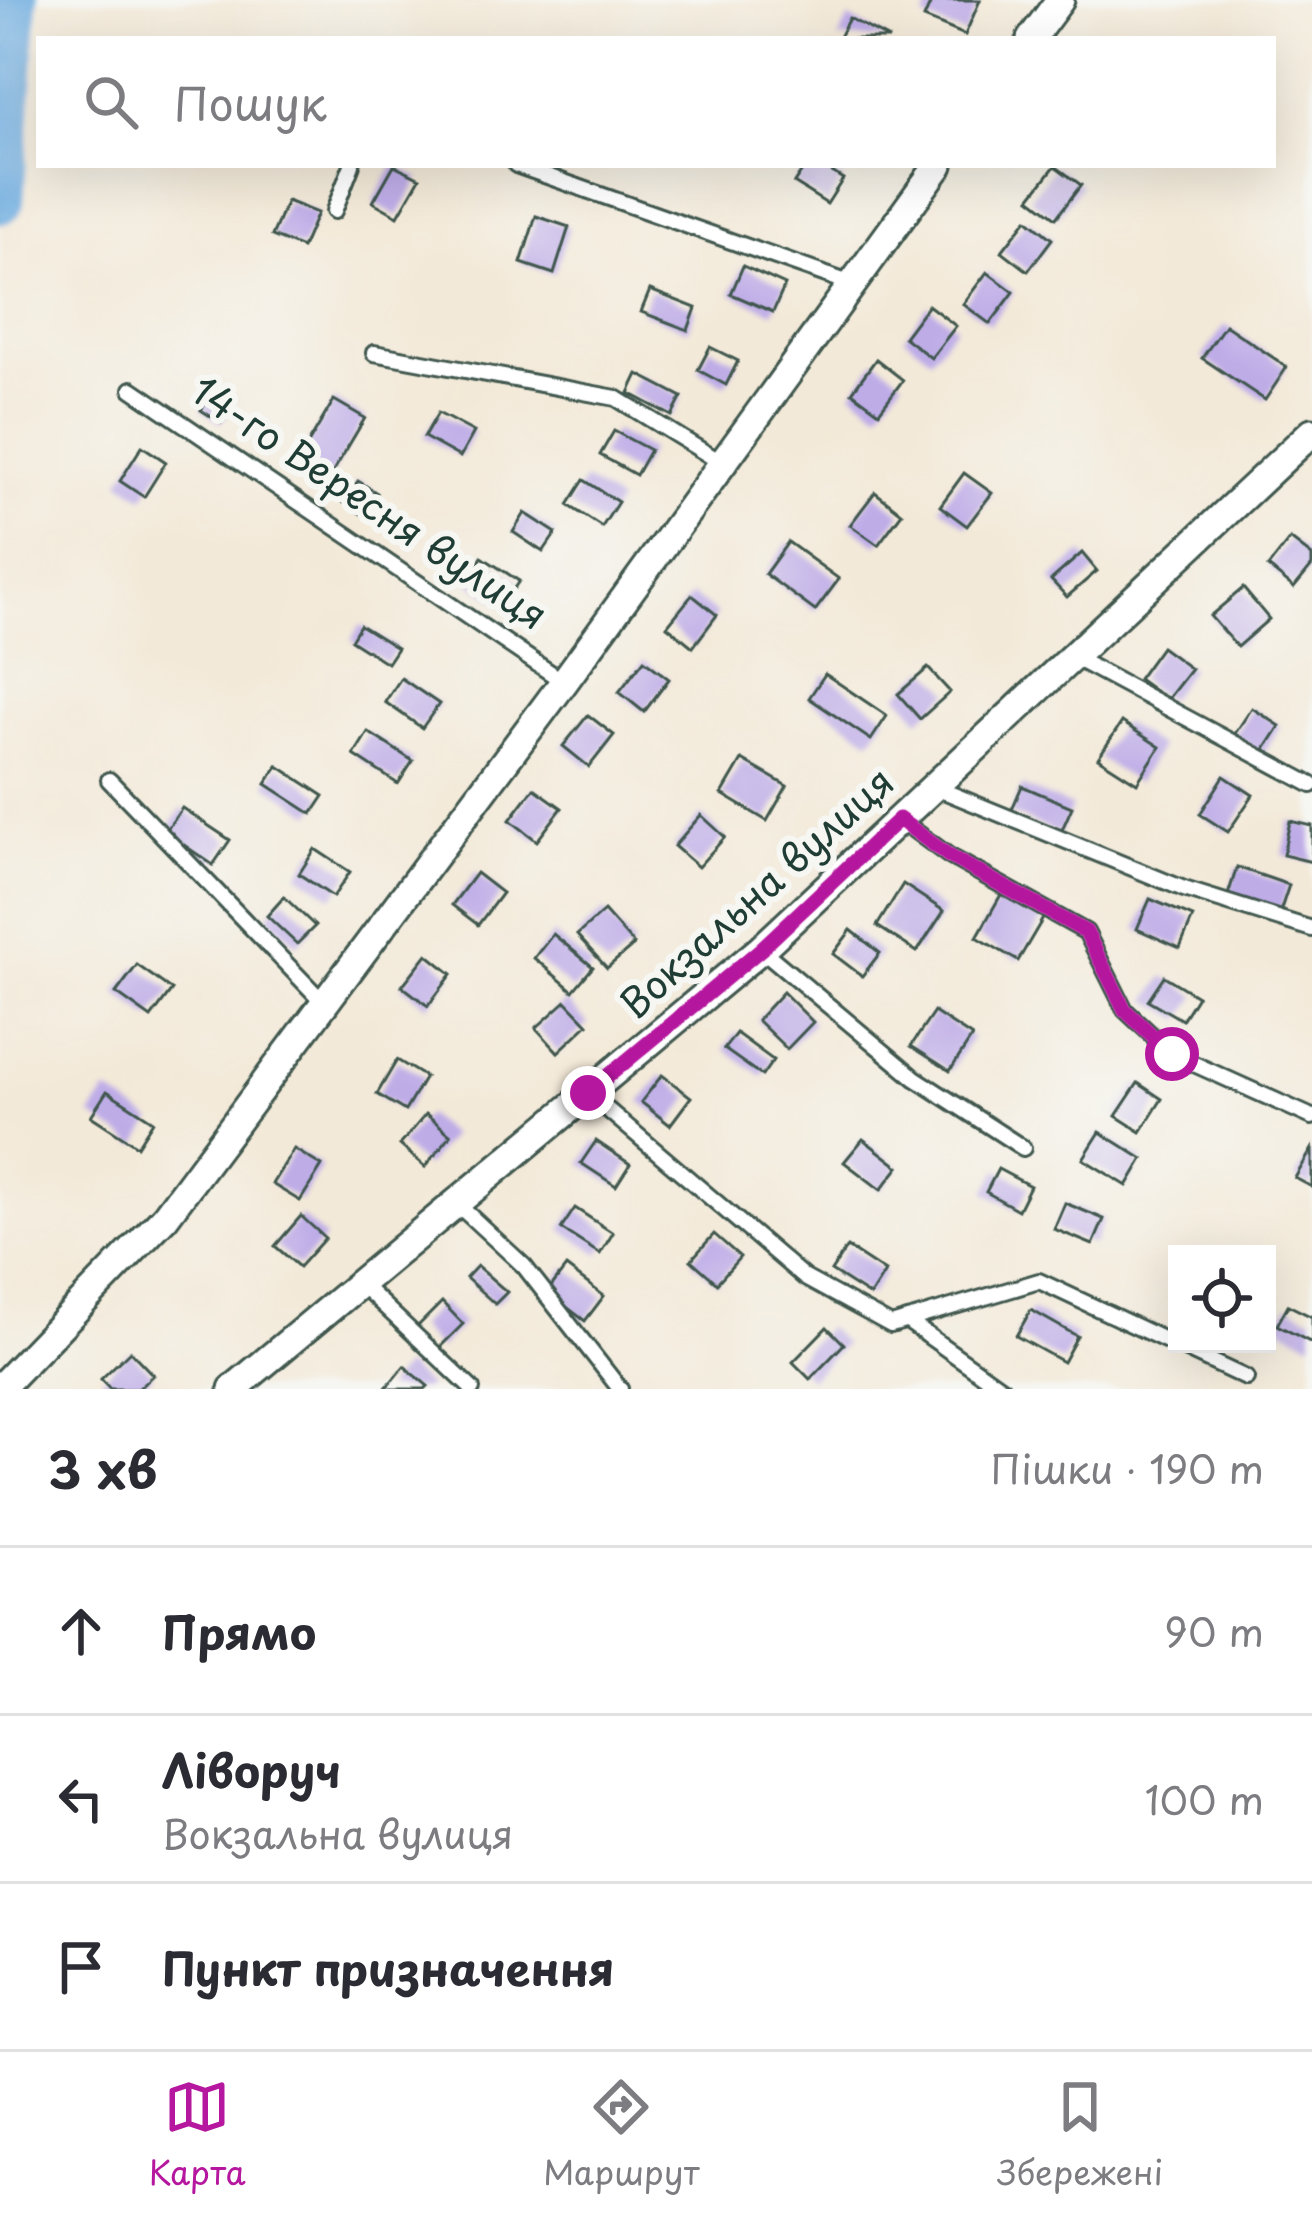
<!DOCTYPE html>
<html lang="uk">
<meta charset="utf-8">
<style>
body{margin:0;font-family:"Playpen Sans",sans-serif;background:#f2f2f3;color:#2b2b33}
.controls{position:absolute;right:36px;bottom:36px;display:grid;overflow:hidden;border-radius:0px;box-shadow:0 12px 48px #0002}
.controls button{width:108px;height:108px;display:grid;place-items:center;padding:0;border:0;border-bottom:3px solid #e1e1e2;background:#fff;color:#2b2b33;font:60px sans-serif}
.stop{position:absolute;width:36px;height:36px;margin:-27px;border:9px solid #b5179e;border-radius:50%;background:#fff}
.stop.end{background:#b5179e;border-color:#fff;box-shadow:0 3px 12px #0008}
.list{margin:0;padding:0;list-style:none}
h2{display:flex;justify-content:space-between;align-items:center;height:156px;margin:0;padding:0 48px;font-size:51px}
h2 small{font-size:39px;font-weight:400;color:#7c7c81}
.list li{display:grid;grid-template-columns:78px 1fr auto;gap:36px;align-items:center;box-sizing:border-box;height:168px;padding:0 48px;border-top:3px solid #e1e1e2}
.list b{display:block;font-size:45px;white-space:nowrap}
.list p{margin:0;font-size:39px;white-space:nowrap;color:#7c7c81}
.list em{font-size:39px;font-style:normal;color:#7c7c81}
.icon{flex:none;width:66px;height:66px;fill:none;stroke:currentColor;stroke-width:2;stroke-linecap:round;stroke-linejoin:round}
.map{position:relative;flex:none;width:1312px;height:1389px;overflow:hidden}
.search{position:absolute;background:#fff;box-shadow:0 12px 48px #0002;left:36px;right:36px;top:36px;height:132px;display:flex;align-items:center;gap:30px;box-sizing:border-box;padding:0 42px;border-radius:0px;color:#7c7c81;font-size:45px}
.sheet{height:660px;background:#fff}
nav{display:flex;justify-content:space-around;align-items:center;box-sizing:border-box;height:168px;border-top:3px solid #e1e1e2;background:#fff;font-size:33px;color:#7c7c81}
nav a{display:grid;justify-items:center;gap:6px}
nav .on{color:#b5179e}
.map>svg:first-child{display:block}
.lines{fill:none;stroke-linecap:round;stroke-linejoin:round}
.river{stroke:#6dabdf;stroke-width:48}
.building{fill:#beace7}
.lane-casing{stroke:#3f574d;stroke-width:20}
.street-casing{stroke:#3f574d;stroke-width:33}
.lane{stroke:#fff;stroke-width:14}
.street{stroke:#fff;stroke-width:27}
.route{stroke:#b5179e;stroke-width:15}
.labels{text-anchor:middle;stroke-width:12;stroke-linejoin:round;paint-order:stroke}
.street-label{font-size:39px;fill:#1f3d34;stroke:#f6f6f2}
</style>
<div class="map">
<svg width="1312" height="1389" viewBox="0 0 1312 1389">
<rect width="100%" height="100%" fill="#f6f6f2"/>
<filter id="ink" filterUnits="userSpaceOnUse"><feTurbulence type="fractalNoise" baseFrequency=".00833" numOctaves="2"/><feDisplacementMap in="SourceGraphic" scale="24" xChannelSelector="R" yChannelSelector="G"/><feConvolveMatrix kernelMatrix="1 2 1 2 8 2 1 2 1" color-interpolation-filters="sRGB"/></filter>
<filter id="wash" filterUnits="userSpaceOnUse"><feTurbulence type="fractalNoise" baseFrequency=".004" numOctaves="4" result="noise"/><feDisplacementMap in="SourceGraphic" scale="48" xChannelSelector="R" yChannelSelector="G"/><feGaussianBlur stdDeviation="2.7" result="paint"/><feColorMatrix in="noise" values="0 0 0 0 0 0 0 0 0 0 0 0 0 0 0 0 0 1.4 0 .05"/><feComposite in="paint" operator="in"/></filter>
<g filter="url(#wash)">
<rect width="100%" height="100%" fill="#f3e9d8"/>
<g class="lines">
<polyline class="river" points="0,200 14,0"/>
</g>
<g id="blocks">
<g class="building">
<polygon points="932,0 980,0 965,35 924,18"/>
<polygon points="849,18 889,39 838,39"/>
<polygon points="394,165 420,178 398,216 373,202"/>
<polygon points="806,165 821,165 843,179 827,204 794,183"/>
<polygon points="1055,166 1081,185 1056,218 1030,198"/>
<polygon points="287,201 317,213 302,248 272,236"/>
<polygon points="536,216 569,227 554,274 521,263"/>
<polygon points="1027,219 1052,239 1028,271 1002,251"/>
<polygon points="743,266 785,285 773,312 731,294"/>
<polygon points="987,272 1014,292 990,324 963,304"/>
<polygon points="650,290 696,308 688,330 641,312"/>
<polygon points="928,305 956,326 931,358 904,337"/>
<polygon points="1225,325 1287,367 1265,400 1202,358"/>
<polygon points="710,347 738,361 726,385 698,370"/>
<polygon points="876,359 903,380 879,412 852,392"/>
<polygon points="638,374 682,397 672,416 629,393"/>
<polygon points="216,386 236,399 221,423 201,410"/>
<polygon points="334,400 365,418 330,477 299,459"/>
<polygon points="438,413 474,432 460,457 424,437"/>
<polygon points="614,431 650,450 636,475 600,455"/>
<polygon points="142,446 166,462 144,497 120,481"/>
<polygon points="964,473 992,493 967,526 940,506"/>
<polygon points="584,480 618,502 602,527 568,505"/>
<polygon points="358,481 377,493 363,515 344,503"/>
<polygon points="875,492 902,513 878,545 850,525"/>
<polygon points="525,513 556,533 543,552 513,532"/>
<polygon points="1290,539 1312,556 1312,566 1294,588 1268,567"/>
<polygon points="788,542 839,579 815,611 765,574"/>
<polygon points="1082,553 1097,571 1067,597 1051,580"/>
<polygon points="482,557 519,581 503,604 467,581"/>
<polygon points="1243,588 1269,619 1237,647 1210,616"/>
<polygon points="692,595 717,615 693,647 667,626"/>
<polygon points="360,625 397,648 387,663 351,640"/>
<polygon points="1161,647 1191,669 1167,700 1138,679"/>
<polygon points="644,660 669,679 644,712 619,692"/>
<polygon points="928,668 950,692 920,719 898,694"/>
<polygon points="825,674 887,716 871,740 809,698"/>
<polygon points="401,678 439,704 422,728 385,702"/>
<polygon points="1252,708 1280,726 1262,754 1234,735"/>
<polygon points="588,715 614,735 589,767 563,746"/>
<polygon points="1122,722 1160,747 1137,783 1098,758"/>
<polygon points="368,732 413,761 398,784 354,755"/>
<polygon points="742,760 787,786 767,821 722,794"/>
<polygon points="278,766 324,796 312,814 266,784"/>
<polygon points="1224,776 1253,795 1228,832 1200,814"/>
<polygon points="1022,786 1072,807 1060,834 1010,814"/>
<polygon points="534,788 562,808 537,841 510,820"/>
<polygon points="182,808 230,840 213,865 165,832"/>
<polygon points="701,815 725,837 698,867 674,846"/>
<polygon points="1290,821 1312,826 1312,862 1283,855"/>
<polygon points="315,849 350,872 333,897 299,874"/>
<polygon points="1237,867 1289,885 1280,912 1228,895"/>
<polygon points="476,873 502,893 478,925 452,905"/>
<polygon points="903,884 944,911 917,952 877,926"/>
<polygon points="1003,891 1045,915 1018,961 977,937"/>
<polygon points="284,897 315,926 297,944 267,916"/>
<polygon points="1150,899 1193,917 1180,948 1137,929"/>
<polygon points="604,911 634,945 607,968 577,935"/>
<polygon points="851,930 880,953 862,976 833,954"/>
<polygon points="553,934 593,967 573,991 534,958"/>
<polygon points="427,954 452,974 428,1006 402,986"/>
<polygon points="137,965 172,990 151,1018 116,993"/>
<polygon points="1164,976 1197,996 1182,1020 1148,1000"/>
<polygon points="783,992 813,1022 787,1049 757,1020"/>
<polygon points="566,1001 588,1024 558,1052 536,1028"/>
<polygon points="934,1012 972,1037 950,1071 911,1046"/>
<polygon points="736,1033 773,1060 762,1076 724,1049"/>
<polygon points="397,1060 425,1077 405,1111 377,1094"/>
<polygon points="662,1075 691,1097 670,1125 641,1102"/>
<polygon points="1138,1083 1162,1099 1141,1132 1116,1116"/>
<polygon points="107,1091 153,1121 137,1146 91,1116"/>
<polygon points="426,1114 451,1135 425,1167 400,1145"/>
<polygon points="1100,1132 1143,1159 1127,1186 1083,1159"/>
<polygon points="863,1139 899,1167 881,1190 844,1162"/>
<polygon points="596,1141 630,1164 616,1186 581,1163"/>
<polygon points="294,1149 322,1166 300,1201 272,1184"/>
<polygon points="1312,1149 1312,1187 1295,1178"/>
<polygon points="998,1169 1030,1186 1018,1210 986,1192"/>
<polygon points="1065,1203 1104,1219 1093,1245 1054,1229"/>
<polygon points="575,1208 613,1233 600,1254 561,1229"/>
<polygon points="301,1216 325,1238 299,1267 275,1246"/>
<polygon points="714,1234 740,1257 717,1283 691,1260"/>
<polygon points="847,1247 885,1272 870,1296 831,1271"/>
<polygon points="477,1266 507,1292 495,1304 466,1278"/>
<polygon points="566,1267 604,1296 585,1321 547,1292"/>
<polygon points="442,1302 463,1324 438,1349 417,1327"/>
<polygon points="1288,1305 1312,1317 1312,1343 1277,1325"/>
<polygon points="1031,1310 1077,1336 1063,1362 1016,1336"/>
<polygon points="827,1327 844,1344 810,1379 793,1362"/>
<polygon points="130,1351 153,1375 138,1389 110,1389 101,1379"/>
<polygon points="404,1366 428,1386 425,1389 385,1389"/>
</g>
</g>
</g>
<g filter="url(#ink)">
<use href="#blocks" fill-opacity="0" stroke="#3f574d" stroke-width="3"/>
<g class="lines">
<defs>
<g id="lane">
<polyline points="516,165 852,284"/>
<polyline points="334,211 352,165"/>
<polyline points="374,353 616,398 722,463"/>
<polyline points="132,389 564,682"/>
<polyline points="1073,657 1312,785"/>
<polyline points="109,780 322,1001"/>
<polyline points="934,787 1184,889 1312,929"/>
<polyline points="900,820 949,856 1086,932 1125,1010 1172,1054 1312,1117"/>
<polyline points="761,949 915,1078 1023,1148"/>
<polyline points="588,1093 805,1278 891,1325 1039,1281 1246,1378"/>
<polyline points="456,1203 524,1266 620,1389"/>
<polyline points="360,1283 472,1389"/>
<polyline points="906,1320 1003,1389"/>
</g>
<g id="street">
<polyline points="1031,39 1060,0"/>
<polyline points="0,1388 165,1217 564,682 939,165"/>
<polyline points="233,1389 761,949 1312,432"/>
</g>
</defs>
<use href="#lane" class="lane-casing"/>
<use href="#street" class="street-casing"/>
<use href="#lane" class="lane"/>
<use href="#street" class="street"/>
</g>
</g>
<g class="lines" filter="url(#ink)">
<polyline class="route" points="588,1093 761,949 899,819 949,856 1086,932 1125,1010 1172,1054"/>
</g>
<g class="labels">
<g class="street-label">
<text transform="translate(369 503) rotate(34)" y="14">14-го Вересня вулиця</text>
<text transform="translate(757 893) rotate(-42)" y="14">Вокзальна вулиця</text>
</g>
</g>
</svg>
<div class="controls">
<button><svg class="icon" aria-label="locate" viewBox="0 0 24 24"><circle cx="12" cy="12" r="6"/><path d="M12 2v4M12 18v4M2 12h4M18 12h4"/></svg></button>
</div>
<div class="stop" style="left:1172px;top:1054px"></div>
<div class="stop end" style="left:588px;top:1093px"></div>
<div class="search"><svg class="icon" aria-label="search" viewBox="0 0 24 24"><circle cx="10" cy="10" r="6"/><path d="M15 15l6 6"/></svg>Пошук</div>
</div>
<section class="sheet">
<h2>3 хв<small>Пішки · 190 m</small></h2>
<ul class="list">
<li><svg class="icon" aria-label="ahead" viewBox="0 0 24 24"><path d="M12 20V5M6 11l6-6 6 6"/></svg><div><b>Прямо</b></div><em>90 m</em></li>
<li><svg class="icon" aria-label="left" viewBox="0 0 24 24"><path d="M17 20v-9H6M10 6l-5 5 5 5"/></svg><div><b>Ліворуч</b><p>Вокзальна вулиця</p></div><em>100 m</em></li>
<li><svg class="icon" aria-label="arrive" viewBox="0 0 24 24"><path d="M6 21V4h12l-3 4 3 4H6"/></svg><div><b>Пункт призначення</b></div></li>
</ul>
</section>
<nav>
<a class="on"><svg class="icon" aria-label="map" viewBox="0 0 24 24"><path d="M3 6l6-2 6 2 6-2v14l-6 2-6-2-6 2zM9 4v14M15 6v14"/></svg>Карта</a>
<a><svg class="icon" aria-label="directions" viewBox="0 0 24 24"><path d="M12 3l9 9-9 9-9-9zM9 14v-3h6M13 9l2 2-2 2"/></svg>Маршрут</a>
<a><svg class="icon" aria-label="saved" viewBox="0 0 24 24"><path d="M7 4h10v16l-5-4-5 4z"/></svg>Збережені</a>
</nav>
